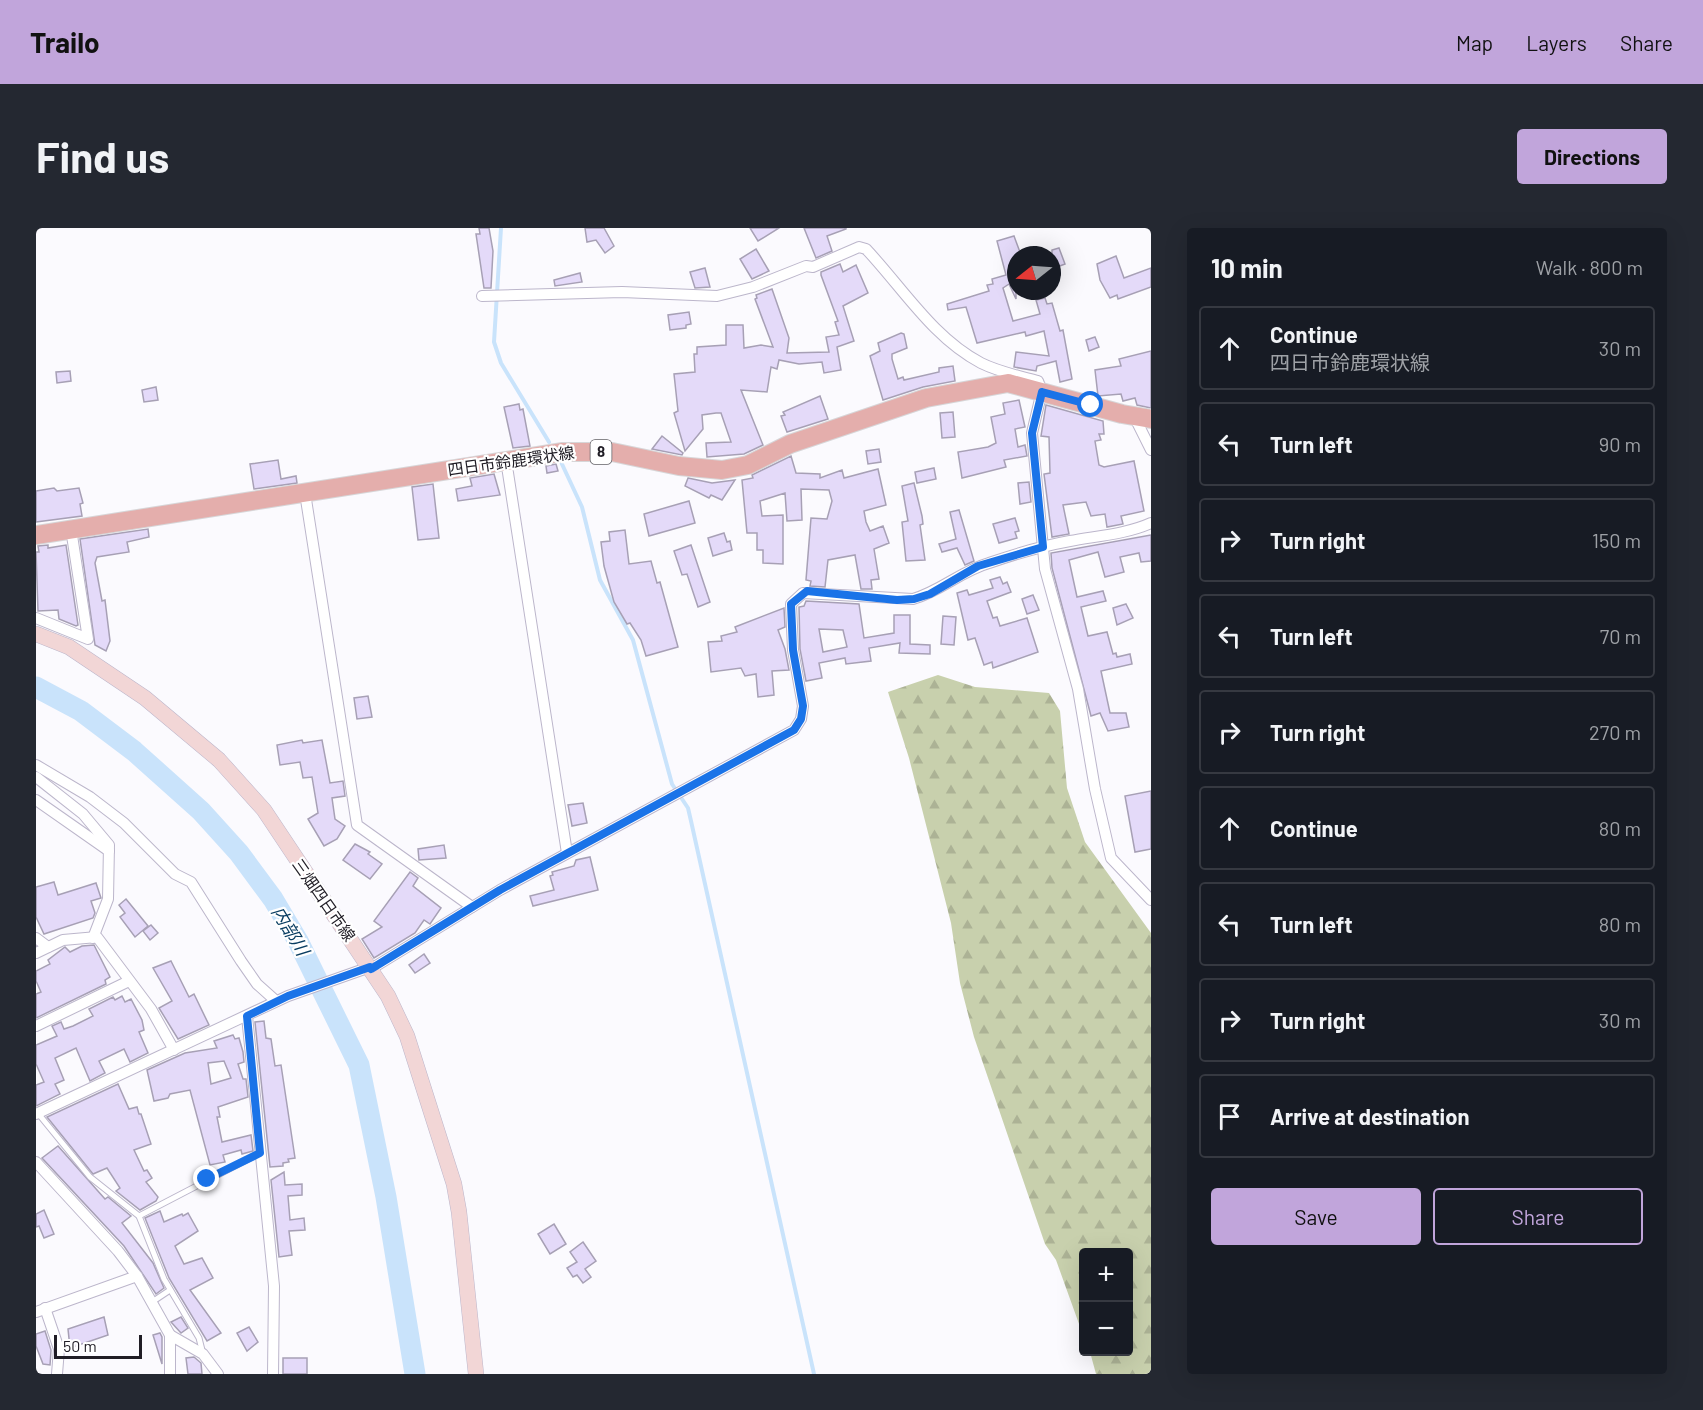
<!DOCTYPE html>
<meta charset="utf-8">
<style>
body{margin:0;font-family:Barlow,"Noto Sans JP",sans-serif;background:#242831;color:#f1f3f6}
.controls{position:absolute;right:18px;bottom:18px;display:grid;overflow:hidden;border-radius:6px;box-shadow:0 6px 24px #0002}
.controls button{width:54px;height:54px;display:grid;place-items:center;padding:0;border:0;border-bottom:2px solid #363941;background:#171b24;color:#f1f3f6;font:30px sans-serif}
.compass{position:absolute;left:971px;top:18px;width:54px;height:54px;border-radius:50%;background:#171b24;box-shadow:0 6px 24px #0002;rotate:253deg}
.scale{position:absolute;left:18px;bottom:15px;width:88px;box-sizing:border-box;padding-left:6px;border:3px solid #201d25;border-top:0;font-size:16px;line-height:21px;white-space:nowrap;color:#201d25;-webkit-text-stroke:4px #fff;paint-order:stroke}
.stop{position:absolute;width:18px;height:18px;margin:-14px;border:4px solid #1a73e8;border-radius:50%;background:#fff}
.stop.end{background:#1a73e8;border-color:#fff;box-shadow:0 2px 6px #0008}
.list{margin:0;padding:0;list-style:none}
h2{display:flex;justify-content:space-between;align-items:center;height:78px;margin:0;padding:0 24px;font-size:26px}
h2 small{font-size:20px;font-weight:400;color:#9ea1a6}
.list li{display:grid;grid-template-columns:39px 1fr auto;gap:18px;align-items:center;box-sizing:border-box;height:84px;margin:0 12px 12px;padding:0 12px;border:2px solid #363941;border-radius:6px}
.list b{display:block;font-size:22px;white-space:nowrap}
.list p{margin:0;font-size:20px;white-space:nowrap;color:#9ea1a6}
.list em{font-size:20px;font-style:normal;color:#9ea1a6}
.actions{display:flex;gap:12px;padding:18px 24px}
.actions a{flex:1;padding:14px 0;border:2px solid #c1a5db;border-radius:6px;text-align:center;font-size:21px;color:#c1a5db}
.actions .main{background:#c1a5db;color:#111}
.icon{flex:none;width:33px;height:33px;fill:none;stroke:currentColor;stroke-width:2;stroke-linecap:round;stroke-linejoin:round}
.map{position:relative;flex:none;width:1115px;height:1146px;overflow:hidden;border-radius:6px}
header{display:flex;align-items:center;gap:36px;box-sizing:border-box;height:84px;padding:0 30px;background:#c1a5db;color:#111}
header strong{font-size:28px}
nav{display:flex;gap:33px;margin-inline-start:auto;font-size:21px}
.intro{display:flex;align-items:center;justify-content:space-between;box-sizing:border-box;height:144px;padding:0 36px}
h1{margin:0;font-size:42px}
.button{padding:15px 27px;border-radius:6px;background:#c1a5db;color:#111;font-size:21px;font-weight:700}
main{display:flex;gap:36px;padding:0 36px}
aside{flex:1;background:#171b24;border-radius:6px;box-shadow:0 6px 24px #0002}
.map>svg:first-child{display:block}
.forest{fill:url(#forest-firs)}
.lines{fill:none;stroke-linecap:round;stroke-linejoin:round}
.stream{stroke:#c9e3fb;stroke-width:4}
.river{stroke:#c9e3fb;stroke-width:21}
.building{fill:#e4daf9;stroke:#a7a0b5;stroke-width:1.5;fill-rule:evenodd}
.lane-casing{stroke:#bcb6cb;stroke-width:7}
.street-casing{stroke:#bcb6cb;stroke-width:12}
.secondary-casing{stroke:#bcb6cb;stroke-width:16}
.primary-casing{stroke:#d7d6d8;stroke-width:20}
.lane{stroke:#fff;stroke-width:5}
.street{stroke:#fff;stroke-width:10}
.secondary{stroke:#f2d6d6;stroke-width:15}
.primary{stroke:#e4aeac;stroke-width:18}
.route{stroke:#1a73e8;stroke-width:8}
.labels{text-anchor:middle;stroke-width:4.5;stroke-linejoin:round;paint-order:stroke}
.shield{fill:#fff;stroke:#636166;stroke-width:1.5}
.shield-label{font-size:15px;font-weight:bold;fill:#201d25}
.street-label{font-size:16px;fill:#201d25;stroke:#fff}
.water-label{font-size:18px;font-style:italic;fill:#093d61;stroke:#fff}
</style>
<header>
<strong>Trailo</strong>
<nav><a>Map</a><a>Layers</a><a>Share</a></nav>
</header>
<div class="intro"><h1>Find us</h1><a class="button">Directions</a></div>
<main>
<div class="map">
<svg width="1115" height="1146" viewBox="0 0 1115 1146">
<defs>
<pattern id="forest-firs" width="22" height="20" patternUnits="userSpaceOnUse" patternTransform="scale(1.5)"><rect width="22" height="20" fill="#c8d0ad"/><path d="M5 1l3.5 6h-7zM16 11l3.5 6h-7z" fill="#acb295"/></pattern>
</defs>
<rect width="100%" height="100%" fill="#fbfafe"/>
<polygon class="forest" points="902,447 939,459 1013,465 1024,483 1031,560 1049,614 1115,705 1115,1146 1060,1146 1054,1124 1092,1124 1092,1024 1048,1024 1047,1107 1020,1032 1009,1016 938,809 924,755 915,695 873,530 852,464"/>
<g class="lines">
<g class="stream">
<polyline points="465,0 458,114 465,135 513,214"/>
<polyline points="525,234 546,279 564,352 597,412 636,556 652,580 655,593 778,1146"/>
</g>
<polyline class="river" points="0,459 45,483 98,523 165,583 203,625 237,671 262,713 323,837 350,969 379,1146"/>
</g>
<g class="building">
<polygon points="443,0 453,0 457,23 455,60 448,60 440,6 444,6"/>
<polygon points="549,0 568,0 578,18 569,25 560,12 551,14"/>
<polygon points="714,0 743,0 722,13"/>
<polygon points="768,0 810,0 810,1 791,8 796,23 780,30"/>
<polygon points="978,8 985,27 980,27 980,71 973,56 967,60 977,93 1004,86 1000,72 1009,70 1011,76 1016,75 1024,103 1027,102 1036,151 1024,154 1020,133 1001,138 1000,143 978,139 980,124 1013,128 1008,103 990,108 989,104 941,115 930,79 912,82 911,76 953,63 951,57 957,56 956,51 970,47 961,13"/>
<polygon points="1023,20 1029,36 1016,41 1016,22"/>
<polygon points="720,21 733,43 716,51 704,31"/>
<polygon points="1080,28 1088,50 1115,40 1115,59 1082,71 1081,67 1074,70 1064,52 1061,36"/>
<polygon points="804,36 807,44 820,37 832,65 807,78 818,113 801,119 805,142 788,145 786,134 763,136 743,132 741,141 735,139 731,164 705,162 727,217 708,226 671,229 670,215 695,214 685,185 680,185 666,187 667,201 649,223 638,185 642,183 638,146 659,144 658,126 661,126 661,119 690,117 690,97 707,97 708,120 725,117 737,119 719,71 721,70 720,67 736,61 753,110 751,125 793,124 790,109 803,107 799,94 802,93 785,47 785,44"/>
<polygon points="669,40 674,59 659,60 654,44"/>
<polygon points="544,45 546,54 519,58 518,52"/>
<polygon points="653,84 655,96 650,97 650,100 634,102 632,87"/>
<polygon points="865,105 868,106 871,120 856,126 856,131 862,151 867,149 868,152 903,144 903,140 917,138 919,153 887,159 847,172 834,128 844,123 842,115"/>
<polygon points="1059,109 1063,119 1053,123 1050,112"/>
<polygon points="1115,123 1115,180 1101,177 1099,170 1087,173 1085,166 1062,168 1059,142 1085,138 1083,131"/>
<polygon points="34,143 35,153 21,155 20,144"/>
<polygon points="120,159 122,172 108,174 106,162"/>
<polygon points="784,168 792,191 751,204 745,188 749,187 747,184"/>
<polygon points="983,172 989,199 979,201 982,219 989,217 991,228 968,232 970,239 926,250 922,224 952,219 960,215 955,189 969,186 967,175"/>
<polygon points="483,176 484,182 487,181 494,218 477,220 468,179"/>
<polygon points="1010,177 1067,193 1068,206 1063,206 1065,212 1059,213 1063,237 1068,239 1098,233 1108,283 1085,288 1087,296 1071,299 1069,286 1055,288 1050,274 1027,277 1033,306 1016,309 1008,246 1014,245 1013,209 1005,208"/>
<polygon points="917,184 919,209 906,210 904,185"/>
<polygon points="626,208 647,225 646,227 616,221"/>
<polygon points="843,221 845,234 832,236 830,223"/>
<polygon points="755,228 760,245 784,246 784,250 806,242 808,250 842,241 850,277 828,283 830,294 834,303 847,298 853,315 838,321 843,351 835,352 836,361 825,361 819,327 792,332 789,359 774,358 775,353 770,352 775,290 791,291 796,273 793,262 765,261 766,292 751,293 749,265 724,273 726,288 747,287 747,336 727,335 727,322 721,322 721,305 711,305 706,252 717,250 716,247"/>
<polygon points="242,232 245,251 260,248 261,255 218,261 214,236"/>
<polygon points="520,236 522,243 511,245 510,238"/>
<polygon points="898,240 900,251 881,255 879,244"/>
<polygon points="458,246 464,267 422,273 420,261 436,258 434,250"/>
<polygon points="652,250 676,255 699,252 686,272 675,267 673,270 649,258"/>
<polygon points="993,254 995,274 984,276 982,255"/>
<polygon points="878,255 886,288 887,296 884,297 889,332 870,333 866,294 872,293 866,258"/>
<polygon points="397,256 403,310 382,312 376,259"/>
<polygon points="18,260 21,263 43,260 47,275 44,276 46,288 0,294 0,263"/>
<polygon points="653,273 659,295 613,308 608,286"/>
<polygon points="923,282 938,333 929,337 921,320 906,324 903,316 920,311 914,284"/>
<polygon points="979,290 983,303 979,304 981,310 963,315 957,296"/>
<polygon points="112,301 113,309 91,314 93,324 61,329 59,335 66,373 69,372 74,413 70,423 59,417 44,311"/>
<polygon points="589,302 593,336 615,333 621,355 624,354 642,419 610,428 605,412 594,395 591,396 578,374 568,338 565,314 574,313 573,304"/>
<polygon points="688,305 691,314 694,313 696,322 677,328 672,310"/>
<polygon points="1115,307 1115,333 1105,334 1103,325 1084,329 1088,344 1069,349 1062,324 1033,332 1041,369 1067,363 1070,373 1045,379 1052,408 1071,404 1077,426 1080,425 1081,429 1094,426 1096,436 1065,443 1074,485 1090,485 1093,499 1072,503 1064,485 1055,488 1016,340 1015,325"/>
<polygon points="12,317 12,320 30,317 42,397 40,398 23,391 22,382 2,383 0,324 3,324 2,318"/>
<polygon points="655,317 674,374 662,379 651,346 646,347 638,323"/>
<polygon points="964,349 967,356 971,354 975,364 951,373 957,390 961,389 964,398 991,390 1002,424 957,440 956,434 948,437 939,410 932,412 921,365 931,362 933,367 957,360 954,352"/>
<polygon points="997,367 1003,382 991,386 986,371"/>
<path d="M770,373l53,3 5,34 30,-5v-18h16v29l20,1v9l-31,-1 1,-10 -31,5 2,13 -25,3 -1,-6 -26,5 3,15 -16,3 -6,-32 -1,-42 5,-1zM783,401l24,1 4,17 -24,5z"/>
<polygon points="1090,376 1097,390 1081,397 1077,380"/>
<polygon points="748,380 749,399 742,402 749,421 753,442 736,443 738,467 722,469 720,446 709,448 705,440 675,444 672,414 686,413 685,408 701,404 699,399"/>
<polygon points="907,388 920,389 918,417 905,416"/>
<polygon points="332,468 336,489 321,491 318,470"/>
<polygon points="266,512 267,515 286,512 294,555 307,553 309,568 296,570 299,591 309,598 301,611 288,618 272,591 282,585 276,549 267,550 264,534 244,537 241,517"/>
<polygon points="1115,563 1115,621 1099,624 1089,568"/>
<polygon points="547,575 551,595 536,598 532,577"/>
<polygon points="319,616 334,624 332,626 346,636 334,651 307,632"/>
<polygon points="408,617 410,630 383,632 382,621"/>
<polygon points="554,629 562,662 497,678 494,668 518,662 514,648 517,647 516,644 538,638 540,632"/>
<polygon points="374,644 382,650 377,658 405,680 394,696 388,692 379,705 338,730 326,711 346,699 338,693"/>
<polygon points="18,654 22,667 60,655 65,670 55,673 59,685 57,690 8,706 0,689 0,659"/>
<polygon points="90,671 112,698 99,709 84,689 89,685 83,677"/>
<polygon points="115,697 122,705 114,712 107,703"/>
<polygon points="58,717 74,749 69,752 70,756 0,790 0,766 5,764 0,753 0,743 14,736 12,732 29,719 34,724 46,718"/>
<polygon points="388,726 394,735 379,745 373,737"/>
<polygon points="135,733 153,769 158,766 173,797 142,811 123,780 136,773 117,740"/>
<polygon points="86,768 89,774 95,771 106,792 108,802 103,804 112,825 94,834 88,821 63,833 69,845 54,853 40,820 19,830 28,852 19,856 24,866 0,878 0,857 8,854 0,836 0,817 21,808 16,798 25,794 28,801 37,798 57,788 53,781 77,769 79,772"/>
<polygon points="228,793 230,810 235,811 239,838 245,837 259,930 252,931 253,934 247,935 247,938 234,939 219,794"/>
<path d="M197,807l2,4 4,-1 4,14 1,10 -6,2 5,15h3l2,18 -30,10 2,10h-3l5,25 29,-7 2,16 -11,3 -1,-4 -18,5 2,7 -15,3 -20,-75 -20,4 -2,4 -14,3 -7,-31 38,-17 32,-5 -3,-7zM188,833l7,17 -20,6 -3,-21z"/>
<polygon points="82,856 93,881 101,879 103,886 105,886 115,916 98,922 108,943 111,942 116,950 110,954 122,969 120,973 104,982 80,963 84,960 71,940 57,946 11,889"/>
<polygon points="22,918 69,971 72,969 95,988 86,995 117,1035 128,1060 120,1066 88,1018 6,930"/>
<polygon points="248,944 249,957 266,956 266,967 252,968 254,992 268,990 269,1002 253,1003 256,1027 243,1029 235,952"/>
<polygon points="8,982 18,1006 8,1010 3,998 0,999 0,986"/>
<polygon points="124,983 128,994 146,986 147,988 152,985 162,1003 139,1018 148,1036 166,1030 177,1050 154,1062 185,1105 171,1113 133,1050 109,990"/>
<polygon points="518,996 530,1016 514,1026 502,1006"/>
<polygon points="547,1014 560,1033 549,1041 555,1049 547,1055 541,1047 537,1049 531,1040 541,1034 534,1024"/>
<polygon points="68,1089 72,1107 34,1120 32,1101"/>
<polygon points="145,1089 152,1100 145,1105 135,1094"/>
<polygon points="213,1099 222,1114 211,1123 201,1105"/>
<polygon points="9,1103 15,1122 14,1137 7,1136 0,1118 0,1106"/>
<polygon points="124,1105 126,1109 126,1136 117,1107"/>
<polygon points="158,1129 165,1135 166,1146 152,1146 150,1130"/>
<rect x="247" y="1130" width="24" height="16"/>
</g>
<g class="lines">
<defs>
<g id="lane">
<polyline points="1,884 54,949 103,988 128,1051 163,1110 167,1126"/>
<polyline points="103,988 224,925"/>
<polyline points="116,1074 134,1062"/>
</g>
<g id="street">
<path d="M446,68l140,-4 95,4 36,-9 53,-21 7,1 46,-20 7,2c36,38 67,89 115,114 18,9 38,13 57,18l4,10 -10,42 13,136 33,120 17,100 16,69 40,42"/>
<polyline points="1098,188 1115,222"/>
<polyline points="470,232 531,625"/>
<polyline points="269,265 321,597 436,679"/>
<polyline points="0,390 52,411 35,301"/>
<polyline points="0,537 54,569 88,595 139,646 155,654 205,733 221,756 240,773"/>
<polyline points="0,549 47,586 73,617 72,671 57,710"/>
<polyline points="0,572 73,623"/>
<polyline points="0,710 12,719"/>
<polyline points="0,725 27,712 61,709 115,781 138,822"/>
<path d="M335,741l129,-79 294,-160 7,-11 2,-13 -10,-56 -2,-46 12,-11 110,6c28,-8 48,-28 76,-36 26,-9 53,-17 81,-22 26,-5 57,-7 81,-18"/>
<polyline points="211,788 238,1058 237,1146"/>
<polyline points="0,798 93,753"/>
<polyline points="0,886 252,768 334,739"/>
<polyline points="0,934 82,1023 101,1048 134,1107 134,1146"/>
<polyline points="9,1080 23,1121 21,1146"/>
<polyline points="0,1084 101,1048"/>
<polyline points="134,1107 167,1126 182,1146"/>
</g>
<polyline id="secondary" points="0,406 33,419 109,470 183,532 228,582 352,768 371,808 418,956 423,984 440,1146"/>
<polyline id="primary" points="0,307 527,224 576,224 643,238 686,242 712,237 754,216 890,170 972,155 1086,186 1115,191"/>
</defs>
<use href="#lane" class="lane-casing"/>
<use href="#street" class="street-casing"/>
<use href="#secondary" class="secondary-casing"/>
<use href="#primary" class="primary-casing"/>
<use href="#lane" class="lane"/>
<use href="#street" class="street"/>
<use href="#secondary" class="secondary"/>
<use href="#primary" class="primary"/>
</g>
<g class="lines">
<polyline class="route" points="171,951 224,925 211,788 252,768 334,739 335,741 464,662 758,502 765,491 767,478 757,422 755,376 771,363 861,372 878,371 894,366 942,338 1007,319 996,205 1006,164 1055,177"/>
</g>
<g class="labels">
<rect class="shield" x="554.5" y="212" width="21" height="24" rx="4.5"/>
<g class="shield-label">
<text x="565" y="229">8</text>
</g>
<g class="street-label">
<text transform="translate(475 233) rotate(-8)" y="6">四日市鈴鹿環状線</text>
<text transform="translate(288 672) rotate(55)" y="6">三畑四日市線</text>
</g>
<g class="water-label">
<text transform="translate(254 703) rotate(59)" y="6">内部川</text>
</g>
</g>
</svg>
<div class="controls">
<button>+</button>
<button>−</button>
</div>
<svg class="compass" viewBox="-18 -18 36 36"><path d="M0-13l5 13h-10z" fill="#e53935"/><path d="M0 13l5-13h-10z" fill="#9ea1a6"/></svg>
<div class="scale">50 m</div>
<div class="stop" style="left:1055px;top:177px"></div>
<div class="stop end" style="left:171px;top:951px"></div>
</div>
<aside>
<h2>10 min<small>Walk · 800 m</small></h2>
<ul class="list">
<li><svg class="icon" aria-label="ahead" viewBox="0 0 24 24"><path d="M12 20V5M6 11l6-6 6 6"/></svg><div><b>Continue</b><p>四日市鈴鹿環状線</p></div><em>30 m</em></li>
<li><svg class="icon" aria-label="left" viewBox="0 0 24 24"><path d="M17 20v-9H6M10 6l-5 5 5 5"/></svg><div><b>Turn left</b></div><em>90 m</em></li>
<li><svg class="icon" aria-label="right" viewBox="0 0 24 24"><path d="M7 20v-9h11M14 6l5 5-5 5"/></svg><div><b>Turn right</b></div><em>150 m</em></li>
<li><svg class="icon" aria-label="left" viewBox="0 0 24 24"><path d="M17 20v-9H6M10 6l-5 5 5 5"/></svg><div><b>Turn left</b></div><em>70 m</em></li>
<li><svg class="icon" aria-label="right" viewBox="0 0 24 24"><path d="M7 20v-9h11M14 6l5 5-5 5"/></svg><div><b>Turn right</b></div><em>270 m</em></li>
<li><svg class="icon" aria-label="ahead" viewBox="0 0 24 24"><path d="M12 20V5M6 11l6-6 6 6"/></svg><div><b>Continue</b></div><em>80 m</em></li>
<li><svg class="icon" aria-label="left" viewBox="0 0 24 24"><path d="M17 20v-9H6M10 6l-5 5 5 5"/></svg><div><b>Turn left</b></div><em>80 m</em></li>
<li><svg class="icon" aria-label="right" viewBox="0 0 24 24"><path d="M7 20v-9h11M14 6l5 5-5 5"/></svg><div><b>Turn right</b></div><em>30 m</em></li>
<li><svg class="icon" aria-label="arrive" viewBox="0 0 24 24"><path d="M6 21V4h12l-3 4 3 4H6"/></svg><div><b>Arrive at destination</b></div></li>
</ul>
<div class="actions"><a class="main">Save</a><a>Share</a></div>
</aside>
</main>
